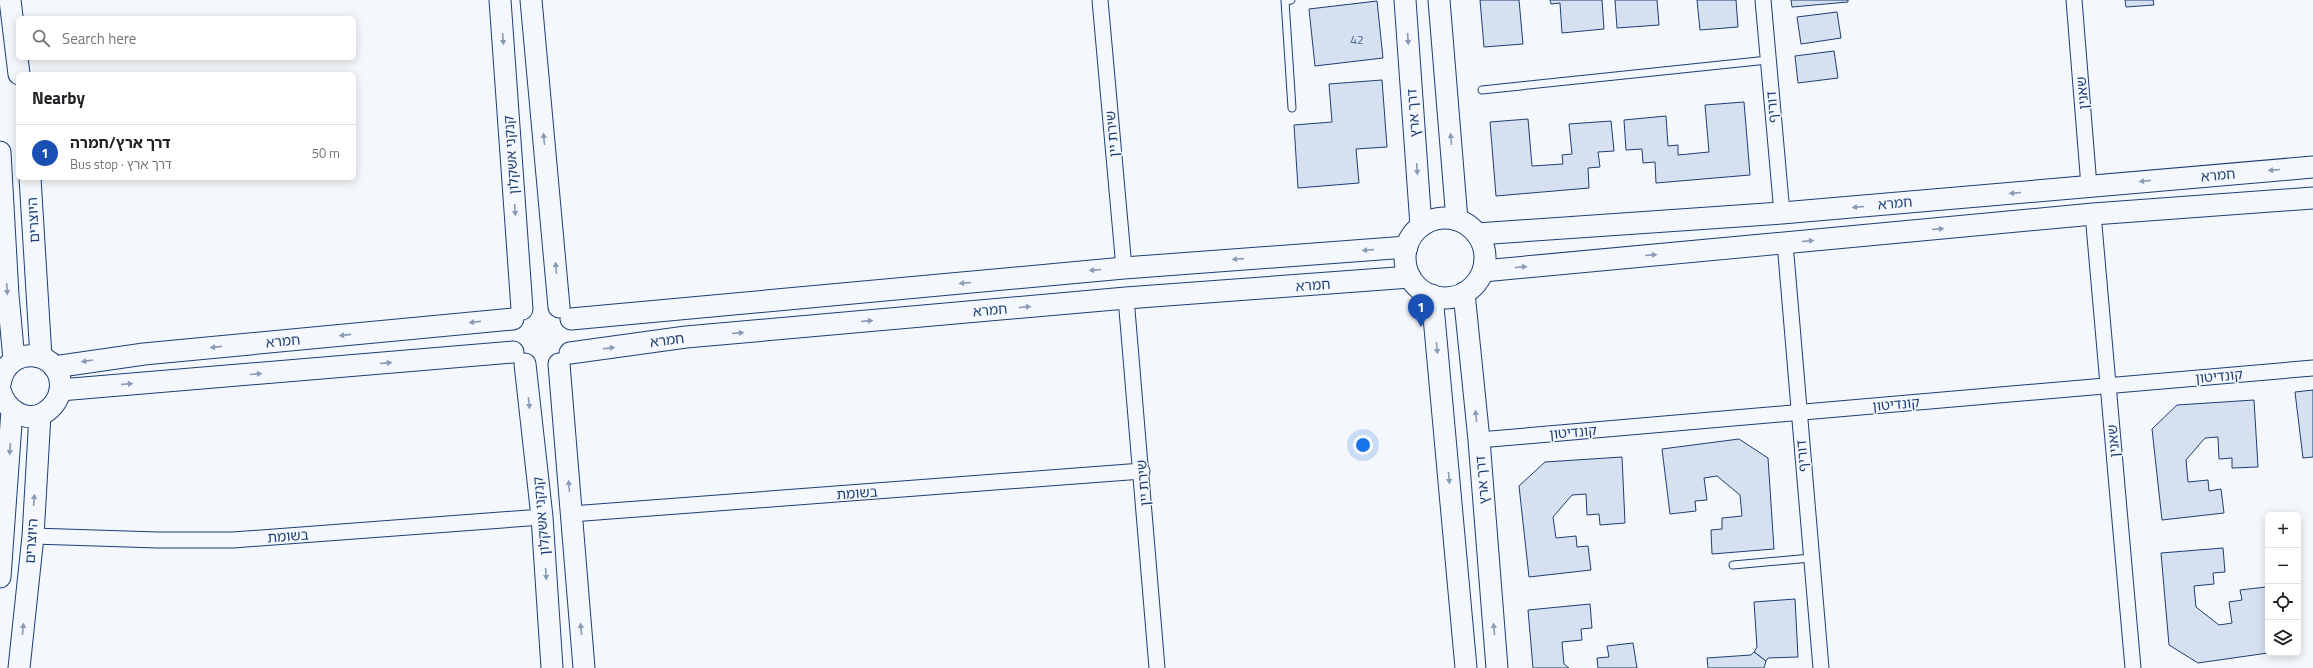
<!DOCTYPE html>
<meta charset="utf-8">
<style>
body{margin:0;font-family:"Titillium Web","Noto Sans Hebrew",sans-serif;background:#f6f6f6;color:#202124}
.controls{position:absolute;right:12px;bottom:12px;display:grid;overflow:hidden;border-radius:6px;box-shadow:0 2px 10px #0003}
.controls button{width:36px;height:36px;display:grid;place-items:center;padding:0;border:0;border-bottom:1px solid #e0e0e0;background:#fff;color:#202124;font:20px sans-serif}
.you{position:absolute;left:1363px;top:445px;width:14px;height:14px;margin:-10px;border:3px solid #fff;border-radius:50%;background:#1a73e8;box-shadow:0 0 0 6px #1a73e833}
.badge{display:grid;place-items:center;width:26px;height:26px;border-radius:50%;background:#c62828;color:#fff;font-size:13px;font-weight:700}
.pin{position:absolute;translate:-50% -33px;filter:drop-shadow(0 1px 2px #0008)}
.pin::after{content:'';position:absolute;top:21px;width:14px;height:12px;background:inherit;clip-path:polygon(0 0,100% 0,50% 100%)}
.list{margin:0;padding:0;list-style:none}
h2{display:flex;justify-content:space-between;align-items:center;height:52px;margin:0;padding:0 16px;font-size:17px}
h2 small{font-size:13px;font-weight:400;color:#757577}
.list li{display:grid;grid-template-columns:26px 1fr auto;gap:12px;align-items:center;box-sizing:border-box;height:56px;padding:0 16px;border-top:1px solid #e0e0e0}
.list b{display:block;font-size:15px;white-space:nowrap}
.list p{margin:0;font-size:13px;white-space:nowrap;color:#757577}
.list em{font-size:13px;font-style:normal;color:#757577}
.icon{flex:none;width:22px;height:22px;fill:none;stroke:currentColor;stroke-width:2;stroke-linecap:round;stroke-linejoin:round}
.map{position:relative;flex:none;width:2313px;height:668px;overflow:hidden}
.search{position:absolute;background:#fff;box-shadow:0 2px 10px #0003;left:16px;top:16px;width:340px;height:44px;display:flex;align-items:center;gap:10px;box-sizing:border-box;padding:0 14px;border-radius:6px;color:#757577;font-size:15px}
.panel{position:absolute;background:#fff;box-shadow:0 2px 10px #0003;left:16px;top:72px;width:340px;height:108px;border-radius:6px}
.map>svg:first-child{display:block}
.building{fill:#d5e0f0;stroke:#1d3f73}
.lines{fill:none;stroke-linecap:round;stroke-linejoin:round}
.lane-casing{stroke:#1d3f73;stroke-width:9}
.street-casing{stroke:#1d3f73;stroke-width:17}
.secondary-casing{stroke:#1d3f73;stroke-width:23}
.lane{stroke:#f4f7fb;stroke-width:7}
.street{stroke:#f4f7fb;stroke-width:15}
.secondary{stroke:#f4f7fb;stroke-width:21}
.oneway{fill:#889bb7}
.labels{text-anchor:middle;stroke-width:3;stroke-linejoin:round;paint-order:stroke}
.number-label{font-size:12px;fill:#4b6792}
.street-label{font-size:14px;fill:#1d3f73;stroke:#f4f7fb}
</style>
<div class="map">
<svg width="2313" height="668" viewBox="0 0 2313 668">
<rect width="100%" height="100%" fill="#f4f7fb"/>
<g class="building">
<polygon points="1480,0 1519,0 1523,44 1484,47"/>
<polygon points="1550,0 1602,0 1604,29 1562,33 1560,3 1551,4"/>
<polygon points="1615,0 1657,0 1659,25 1617,28"/>
<polygon points="1697,0 1736,0 1738,27 1700,30"/>
<polygon points="1791,0 1848,0 1848,2 1792,7"/>
<polygon points="2125,0 2153,0 2154,5 2126,7"/>
<polygon points="1377,1 1383,58 1315,66 1309,9"/>
<polygon points="1837,12 1841,38 1801,44 1797,17"/>
<polygon points="1834,51 1838,78 1798,83 1795,56"/>
<polygon points="1382,80 1387,147 1356,149 1359,183 1298,188 1294,125 1332,122 1329,84"/>
<polygon points="1744,102 1750,175 1656,183 1655,162 1643,163 1642,149 1626,150 1624,120 1666,116 1668,146 1678,145 1678,155 1709,152 1705,105"/>
<polygon points="1528,119 1532,166 1563,164 1562,155 1572,154 1569,124 1611,121 1614,151 1598,152 1600,167 1588,168 1589,188 1496,196 1490,122"/>
<polygon points="2313,390 2313,457 2303,458 2295,392"/>
<polygon points="2254,400 2258,467 2232,468 2232,458 2219,459 2218,437 2205,438 2186,460 2188,482 2208,480 2209,491 2221,489 2224,513 2162,520 2152,429 2177,405"/>
<polygon points="1739,439 1768,458 1774,549 1712,554 1711,530 1722,529 1722,518 1742,516 1740,495 1717,476 1704,478 1707,500 1695,501 1696,511 1670,514 1662,449"/>
<polygon points="1622,457 1625,523 1600,525 1599,514 1587,515 1586,494 1572,495 1553,517 1556,538 1576,536 1577,547 1588,546 1591,570 1529,577 1519,486 1545,462"/>
<polygon points="2223,548 2225,572 2213,573 2214,584 2194,586 2196,607 2219,625 2232,623 2229,602 2242,600 2240,590 2266,587 2268,603 2268,653 2198,663 2169,645 2161,553"/>
<polygon points="1795,599 1798,657 1768,658 1766,661 1754,652 1757,647 1754,602"/>
<polygon points="1590,604 1592,628 1581,629 1582,640 1562,642 1564,664 1569,668 1533,668 1528,610"/>
<polygon points="1633,643 1637,668 1598,668 1597,658 1609,657 1607,646"/>
<polygon points="1754,652 1766,661 1764,668 1708,668 1707,658 1751,655"/>
</g>
<g class="lines">
<defs>
<g id="lane">
<polyline points="1291,0 1285,1 1292,108"/>
<polyline points="1482,90 1768,60"/>
<polyline points="1733,565 1811,558"/>
</g>
<g id="street">
<polyline points="1100,0 1124,268"/>
<polyline points="1763,0 1782,213"/>
<polyline points="2074,0 2089,186"/>
<polyline points="2093,214 2133,668"/>
<polyline points="1785,243 1821,668"/>
<polyline points="1126,298 1157,668"/>
<polyline points="1479,440 2313,368"/>
<polyline points="571,514 1142,471"/>
<polyline points="33,536 158,540 233,540 542,517"/>
</g>
<g id="secondary">
<polyline points="10,0 19,74"/>
<polyline points="500,0 522,309"/>
<polyline points="531,0 559,307"/>
<polyline points="1405,0 1421,226"/>
<polyline points="1439,0 1457,220"/>
<polyline points="0,152 8,295 14,360"/>
<polyline points="30,178 41,357"/>
<circle cx="1445" cy="258" r="40"/>
<polyline points="1477,234 1782,213 2313,167"/>
<polyline points="1483,271 2093,214 2313,198"/>
<polyline points="1464,293 1479,440 1497,668"/>
<polyline points="1432,295 1466,668"/>
<polyline points="571,319 1124,268 1407,247"/>
<polyline points="570,353 686,337 1126,298 1410,277"/>
<polyline points="525,364 542,517 552,668"/>
<polyline points="559,364 584,668"/>
<polyline points="54,367 144,354 513,319"/>
<path d="M0,384c7,-43 66,-34 60,7 -2,9 -8,17 -16,22 -20,11 -39,-5 -44,-23"/>
<polyline points="60,390 513,352"/>
<polyline points="0,577 12,410"/>
<polyline points="19,668 33,536 40,415"/>
</g>
</defs>
<use href="#lane" class="lane-casing"/>
<use href="#street" class="street-casing"/>
<use href="#secondary" class="secondary-casing"/>
<use href="#lane" class="lane"/>
<use href="#street" class="street"/>
<use href="#secondary" class="secondary"/>
</g>
<defs><path id="oneway-solid" d="M-6-.8H1V-3.2L6.5 0L1 3.2V.8H-6Z"/></defs>
<g class="oneway">
<use href="#oneway-solid" transform="translate(503 39) rotate(86)"/>
<use href="#oneway-solid" transform="translate(1408 39) rotate(86)"/>
<use href="#oneway-solid" transform="translate(544 139) rotate(-95)"/>
<use href="#oneway-solid" transform="translate(1451 139) rotate(-95)"/>
<use href="#oneway-solid" transform="translate(1417 169) rotate(86)"/>
<use href="#oneway-solid" transform="translate(2274 170) rotate(175)"/>
<use href="#oneway-solid" transform="translate(2145 181) rotate(175)"/>
<use href="#oneway-solid" transform="translate(2015 193) rotate(175)"/>
<use href="#oneway-solid" transform="translate(1858 207) rotate(175)"/>
<use href="#oneway-solid" transform="translate(515 210) rotate(86)"/>
<use href="#oneway-solid" transform="translate(1938 229) rotate(-5)"/>
<use href="#oneway-solid" transform="translate(1808 241) rotate(-5)"/>
<use href="#oneway-solid" transform="translate(1368 250) rotate(176)"/>
<use href="#oneway-solid" transform="translate(1651 255) rotate(-5)"/>
<use href="#oneway-solid" transform="translate(1238 259) rotate(176)"/>
<use href="#oneway-solid" transform="translate(1521 267) rotate(-5)"/>
<use href="#oneway-solid" transform="translate(556 268) rotate(-95)"/>
<use href="#oneway-solid" transform="translate(1095 270) rotate(175)"/>
<use href="#oneway-solid" transform="translate(965 283) rotate(175)"/>
<use href="#oneway-solid" transform="translate(7 289) rotate(87)"/>
<use href="#oneway-solid" transform="translate(1025 307) rotate(-5)"/>
<use href="#oneway-solid" transform="translate(867 321) rotate(-5)"/>
<use href="#oneway-solid" transform="translate(475 322) rotate(174)"/>
<use href="#oneway-solid" transform="translate(738 333) rotate(-5)"/>
<use href="#oneway-solid" transform="translate(345 335) rotate(174)"/>
<use href="#oneway-solid" transform="translate(216 347) rotate(174)"/>
<use href="#oneway-solid" transform="translate(609 348) rotate(-7)"/>
<use href="#oneway-solid" transform="translate(1437 348) rotate(85)"/>
<use href="#oneway-solid" transform="translate(87 361) rotate(171)"/>
<use href="#oneway-solid" transform="translate(386 363) rotate(-5)"/>
<use href="#oneway-solid" transform="translate(256 374) rotate(-5)"/>
<use href="#oneway-solid" transform="translate(127 384) rotate(-5)"/>
<use href="#oneway-solid" transform="translate(529 403) rotate(84)"/>
<use href="#oneway-solid" transform="translate(1476 416) rotate(-96)"/>
<use href="#oneway-solid" transform="translate(10 449) rotate(94)"/>
<use href="#oneway-solid" transform="translate(1449 478) rotate(85)"/>
<use href="#oneway-solid" transform="translate(569 486) rotate(-95)"/>
<use href="#oneway-solid" transform="translate(34 500) rotate(-86)"/>
<use href="#oneway-solid" transform="translate(546 574) rotate(86)"/>
<use href="#oneway-solid" transform="translate(23 629) rotate(-84)"/>
<use href="#oneway-solid" transform="translate(581 629) rotate(-95)"/>
<use href="#oneway-solid" transform="translate(1494 629) rotate(-95)"/>
</g>
<g class="labels">
<g class="number-label">
<text x="1357" y="44">42</text>
</g>
<g class="street-label">
<text transform="translate(2082 93) rotate(-95)" y="5">שאנין</text>
<text transform="translate(1772 107) rotate(-95)" y="5">דוריף</text>
<text transform="translate(1413 113) rotate(-94)" y="5">דרך ארץ</text>
<text transform="translate(1112 134) rotate(-95)" y="5">שירת יין</text>
<text transform="translate(511 155) rotate(-94)" y="5">קנקני אשקלון</text>
<text transform="translate(2218 175) rotate(-5)" y="5">חמרא</text>
<text transform="translate(1895 203) rotate(-5)" y="5">חמרא</text>
<text transform="translate(33 220) rotate(-93)" y="5">היוצרים</text>
<text transform="translate(1313 285) rotate(-4)" y="5">חמרא</text>
<text transform="translate(990 310) rotate(-5)" y="5">חמרא</text>
<text transform="translate(667 340) rotate(-7)" y="5">חמרא</text>
<text transform="translate(283 341) rotate(-6)" y="5">חמרא</text>
<text transform="translate(2219 376) rotate(-5)" y="5">קונדיטון</text>
<text transform="translate(1896 404) rotate(-5)" y="5">קונדיטון</text>
<text transform="translate(1573 432) rotate(-5)" y="5">קונדיטון</text>
<text transform="translate(2113 441) rotate(-95)" y="5">שאנין</text>
<text transform="translate(1802 456) rotate(-95)" y="5">דוריף</text>
<text transform="translate(1482 480) rotate(-95)" y="5">דרך ארץ</text>
<text transform="translate(1143 483) rotate(-95)" y="5">שירת יין</text>
<text transform="translate(857 493) rotate(-4)" y="5">בשומת</text>
<text transform="translate(541 516) rotate(-95)" y="5">קנקני אשקלון</text>
<text transform="translate(288 536) rotate(-4)" y="5">בשומת</text>
<text transform="translate(31 541) rotate(-86)" y="5">היוצרים</text>
</g>
</g>
</svg>
<div class="controls">
<button>+</button>
<button>−</button>
<button><svg class="icon" aria-label="locate" viewBox="0 0 24 24"><circle cx="12" cy="12" r="6"/><path d="M12 2v4M12 18v4M2 12h4M18 12h4"/></svg></button>
<button><svg class="icon" aria-label="layers" viewBox="0 0 24 24"><path d="M12 4l9 5-9 5-9-5zM3 14l9 5 9-5"/></svg></button>
</div>
<div class="you"></div>
<div class="pin badge" style="left:1421px;top:327px;background:#1a4fb4">1</div>
<div class="search"><svg class="icon" aria-label="search" viewBox="0 0 24 24"><circle cx="10" cy="10" r="6"/><path d="M15 15l6 6"/></svg>Search here</div>
<section class="panel">
<h2>Nearby<small></small></h2>
<ul class="list">
<li><span class="badge" style="background:#1a4fb4">1</span><div><b>דרך ארץ/חמרה</b><p>Bus stop · דרך ארץ</p></div><em>50 m</em></li>
</ul>
</section>
</div>
